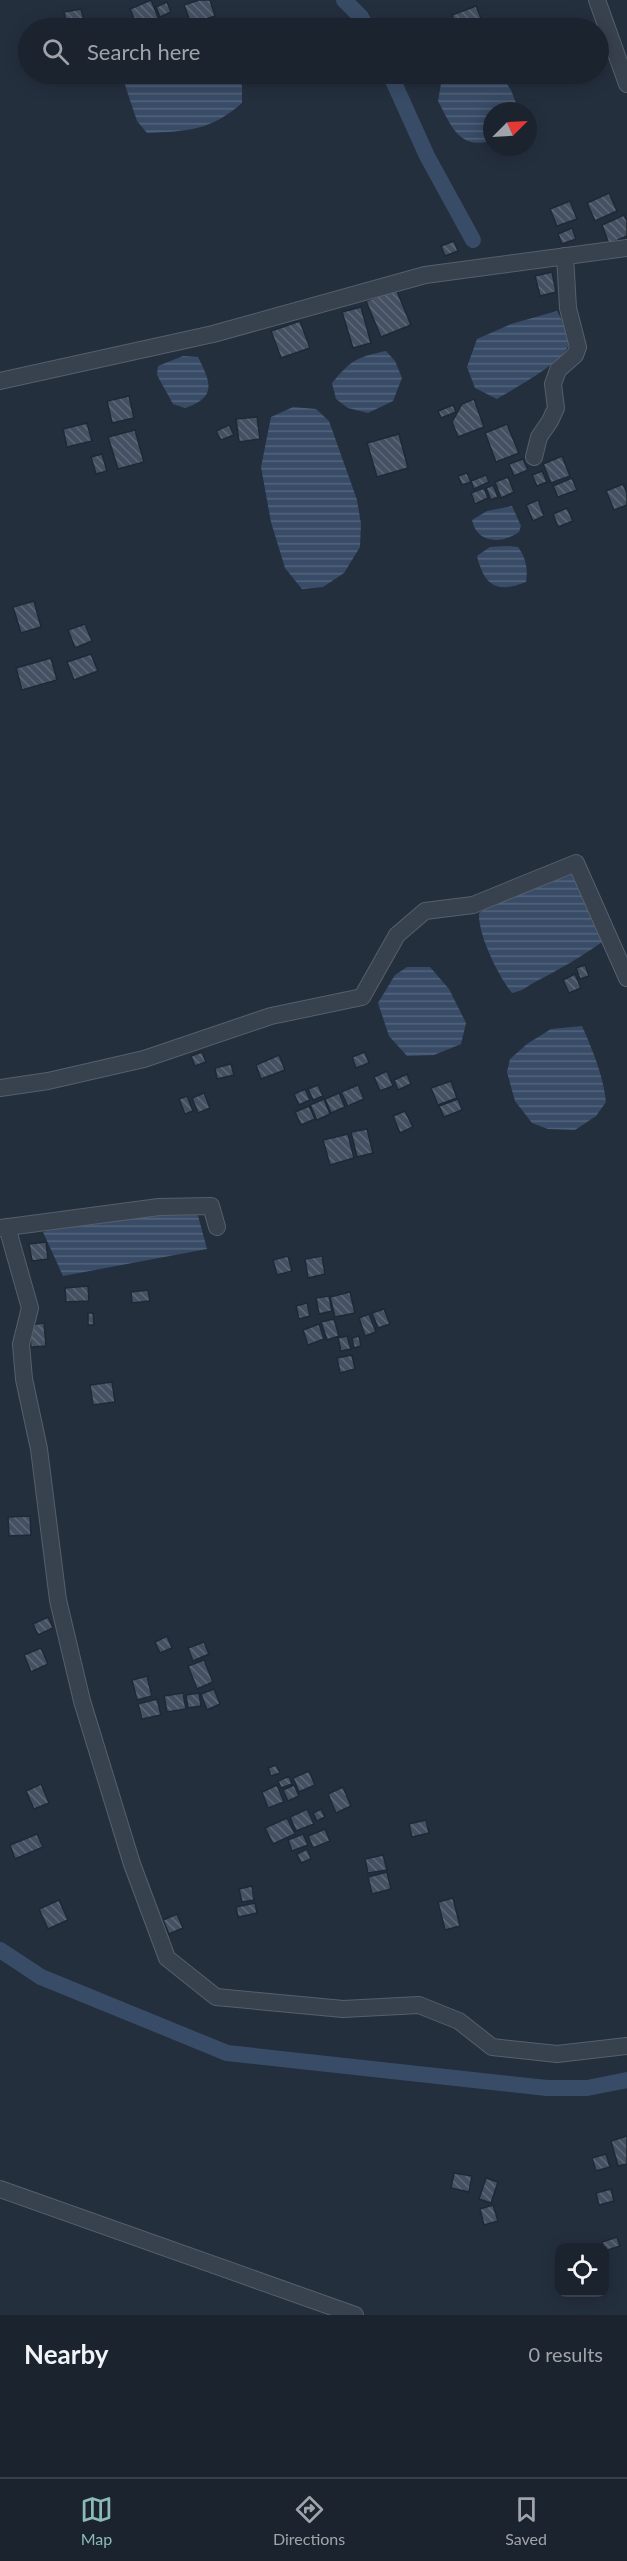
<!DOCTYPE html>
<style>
body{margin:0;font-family:Lato,sans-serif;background:#242b36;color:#f1f3f6}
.controls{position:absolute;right:18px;bottom:18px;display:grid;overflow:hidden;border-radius:12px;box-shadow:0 3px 15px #0003}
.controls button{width:54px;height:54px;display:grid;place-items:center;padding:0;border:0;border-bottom:2px solid #39404a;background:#1b232e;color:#f1f3f6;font:30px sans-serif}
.compass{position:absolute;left:483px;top:102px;width:54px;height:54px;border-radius:50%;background:#1b232e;box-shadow:0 3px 15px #0003;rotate:66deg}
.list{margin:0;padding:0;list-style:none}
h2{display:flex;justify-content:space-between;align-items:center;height:78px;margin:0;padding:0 24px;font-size:26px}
h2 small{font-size:20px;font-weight:400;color:#a0a4aa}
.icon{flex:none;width:33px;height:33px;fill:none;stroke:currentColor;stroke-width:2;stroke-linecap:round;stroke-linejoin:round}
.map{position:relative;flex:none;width:627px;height:2315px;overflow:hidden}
.search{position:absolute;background:#1b232e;box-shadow:0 3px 15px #0003;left:18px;right:18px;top:18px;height:66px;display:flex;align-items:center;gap:15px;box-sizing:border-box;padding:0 21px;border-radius:33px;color:#a0a4aa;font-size:22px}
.sheet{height:162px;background:#1b232e}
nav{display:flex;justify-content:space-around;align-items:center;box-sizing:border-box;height:84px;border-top:2px solid #39404a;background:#1b232e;font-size:16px;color:#a0a4aa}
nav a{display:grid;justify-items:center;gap:3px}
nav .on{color:#8bbbb9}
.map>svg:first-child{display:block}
.water{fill:url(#water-rules)}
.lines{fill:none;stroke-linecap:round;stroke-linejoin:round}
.canal{stroke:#394c67;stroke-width:16}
.building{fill:url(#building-back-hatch);stroke:#1f2835;stroke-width:1.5}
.street-casing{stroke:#565f6c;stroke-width:18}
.street{stroke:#38414e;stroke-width:16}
</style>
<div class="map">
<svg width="627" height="2315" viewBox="0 0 627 2315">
<defs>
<pattern id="water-rules" width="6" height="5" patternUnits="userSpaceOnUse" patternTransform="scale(1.5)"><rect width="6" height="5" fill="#394c67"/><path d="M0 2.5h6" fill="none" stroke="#53647b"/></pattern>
<pattern id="building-back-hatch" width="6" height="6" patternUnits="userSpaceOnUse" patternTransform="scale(1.5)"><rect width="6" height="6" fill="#455162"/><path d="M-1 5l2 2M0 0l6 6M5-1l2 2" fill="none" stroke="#5d6877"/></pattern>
</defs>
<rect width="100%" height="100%" fill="#242f3e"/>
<g class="water">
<path d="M132,74h106l4,12v17c-32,28 -54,28 -95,30l-10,-12 -12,-36z"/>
<path d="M460,74h40l11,16 8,21h-27v29c-33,12 -42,-17 -54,-39l3,-17z"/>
<path d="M557,311c5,10 14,23 11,35 -5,16 -56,44 -71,53l-22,-11 -8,-21 10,-28 34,-15z"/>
<path d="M386,351l9,10 7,17 -9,23 -25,12 -20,-5 -12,-9 -4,-16c19,-23 25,-26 54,-32z"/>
<path d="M183,356l15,1c13,26 19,40 -13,51l-12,-4 -16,-29 1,-9z"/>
<polygon points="293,407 316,409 329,421 357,500 361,524 360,547 344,573 323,587 302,589 285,568 271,522 261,467 271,417"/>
<path d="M512,506l9,20 -2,6c-17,12 -42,12 -47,-12l15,-9z"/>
<path d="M507,546l11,1c8,11 10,22 8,35 -30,12 -42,3 -49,-26l13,-9z"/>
<path d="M574,873l28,69c-21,15 -42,27 -65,39 -10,5 -14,10 -25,12 -14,-18 -34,-58 -33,-80 28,-18 62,-33 95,-40z"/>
<polygon points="407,967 430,967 449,989 466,1023 461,1044 434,1055 407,1056 389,1036 378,1003 395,975"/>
<path d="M582,1026c11,25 21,49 24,76l-10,14 -21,14 -27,-1 -16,-6 -17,-22 -8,-29 3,-13 17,-15 24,-15z"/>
<polygon points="197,1212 207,1249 63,1276 43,1232 79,1224"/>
</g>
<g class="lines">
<g class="canal">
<polyline points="344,0 361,17 367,28"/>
<polyline points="390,74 427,156 473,240"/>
<polyline points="0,1950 41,1977 227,2053 547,2088 587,2088 627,2080"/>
</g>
</g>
<g class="building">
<polygon points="151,0 160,22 138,28 130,9"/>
<polygon points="199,0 210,0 215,16 191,24 184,5"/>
<polygon points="167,2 171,12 160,17 156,7"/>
<polygon points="476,6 485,28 457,28 452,15"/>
<polygon points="81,9 85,24 67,27 64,12"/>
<polygon points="609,193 617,211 595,221 587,203"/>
<polygon points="570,201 577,219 557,226 550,209"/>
<polygon points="624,215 627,221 627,236 609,244 602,225"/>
<polygon points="572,228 576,239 562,244 558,234"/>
<polygon points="454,241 458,251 445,256 441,246"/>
<polygon points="552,272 556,292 540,296 535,276"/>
<polygon points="396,289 411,325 381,337 366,301"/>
<polygon points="361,307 371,343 353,348 342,312"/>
<polygon points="300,321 310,348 281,358 271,331"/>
<polygon points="129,396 134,418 112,423 107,401"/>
<polygon points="474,399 484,427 458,437 452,422 462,404"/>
<polygon points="453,405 456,412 441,418 438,411"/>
<polygon points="257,417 260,439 239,442 236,419"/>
<polygon points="87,423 92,441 67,447 63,429"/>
<polygon points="507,424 519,453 496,462 485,433"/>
<polygon points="229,425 234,435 221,440 216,431"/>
<polygon points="135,430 144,462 118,469 108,437"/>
<polygon points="399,434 408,468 377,477 367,443"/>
<polygon points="102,454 107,471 96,474 91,457"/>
<polygon points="562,456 570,476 551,483 543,464"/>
<polygon points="523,459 528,470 514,476 509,464"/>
<polygon points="542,471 547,482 537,486 532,475"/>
<polygon points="467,473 471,482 462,485 458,476"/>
<polygon points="486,475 489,482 474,489 471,481"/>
<polygon points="508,477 514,492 501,498 495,482"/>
<polygon points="572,478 577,490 558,497 553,486"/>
<polygon points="623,484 627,493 627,505 614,510 606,491"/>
<polygon points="493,485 498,497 491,500 486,488"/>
<polygon points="484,488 488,498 475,504 471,493"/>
<polygon points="538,500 544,516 533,521 526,505"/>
<polygon points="567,508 573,521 558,527 553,514"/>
<polygon points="34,601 41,627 21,633 13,607"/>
<polygon points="85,624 92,641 75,648 68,630"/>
<polygon points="91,654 98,671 74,680 67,662"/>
<polygon points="51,658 57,680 22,690 16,668"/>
<polygon points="585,965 589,976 580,979 576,968"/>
<polygon points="575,974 581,988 569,993 563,980"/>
<polygon points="202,1052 206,1062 195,1066 191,1056"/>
<polygon points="365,1052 369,1063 356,1068 352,1057"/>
<polygon points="279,1055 285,1070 261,1079 256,1065"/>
<polygon points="231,1064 234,1075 217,1079 215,1068"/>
<polygon points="387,1071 393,1086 380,1091 374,1077"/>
<polygon points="407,1074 411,1084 398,1090 394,1080"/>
<polygon points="451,1081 457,1098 438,1105 431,1088"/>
<polygon points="318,1085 323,1096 313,1100 308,1089"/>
<polygon points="358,1085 364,1099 348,1106 341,1092"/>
<polygon points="305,1089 310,1100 299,1105 294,1094"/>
<polygon points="204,1093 210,1108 198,1113 192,1098"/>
<polygon points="339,1093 345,1107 331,1113 325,1099"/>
<polygon points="187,1096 193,1111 185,1114 179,1099"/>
<polygon points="324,1099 330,1114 317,1120 310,1105"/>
<polygon points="458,1099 462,1110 444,1117 439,1106"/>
<polygon points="309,1106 315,1119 301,1125 295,1112"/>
<polygon points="405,1111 413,1127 400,1133 393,1116"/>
<polygon points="367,1129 373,1153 357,1157 351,1132"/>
<polygon points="348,1134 354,1158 330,1165 323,1140"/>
<polygon points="46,1242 48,1259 32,1261 29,1244"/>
<polygon points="288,1256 292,1271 277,1275 273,1260"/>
<polygon points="322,1256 325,1274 308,1278 305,1259"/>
<polygon points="88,1286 89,1301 66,1302 65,1288"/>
<polygon points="148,1290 150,1301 132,1303 131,1292"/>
<polygon points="350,1292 355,1313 335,1317 330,1297"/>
<polygon points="329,1296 332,1311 319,1314 316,1298"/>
<polygon points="307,1303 310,1316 299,1319 296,1306"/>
<polygon points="384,1309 390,1324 378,1328 372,1313"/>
<polygon points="88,1313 93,1313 94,1325 88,1325"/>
<polygon points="369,1314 376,1332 365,1336 359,1318"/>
<polygon points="334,1319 339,1336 327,1340 321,1322"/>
<polygon points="44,1323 46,1346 31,1347 29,1325"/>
<polygon points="319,1324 324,1339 308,1345 303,1330"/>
<polygon points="347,1336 351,1349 341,1351 338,1338"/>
<polygon points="359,1336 361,1346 354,1348 352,1338"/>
<polygon points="352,1355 355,1369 340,1373 337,1358"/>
<polygon points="112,1382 115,1402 93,1405 90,1385"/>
<polygon points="30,1516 31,1535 9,1536 8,1517"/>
<polygon points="48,1617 53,1628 38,1635 33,1624"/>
<polygon points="167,1636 172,1648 160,1653 155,1642"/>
<polygon points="204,1642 209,1654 193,1661 188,1648"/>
<polygon points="41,1648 48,1664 31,1672 24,1655"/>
<polygon points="204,1660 213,1682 197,1689 188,1666"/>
<polygon points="147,1676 152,1696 137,1700 132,1680"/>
<polygon points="214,1689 220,1704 207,1710 201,1694"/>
<polygon points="183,1693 186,1709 167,1712 164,1696"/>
<polygon points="199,1693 201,1706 188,1708 186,1695"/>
<polygon points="157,1699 161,1715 142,1719 138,1704"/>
<polygon points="276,1765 280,1773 271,1776 268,1768"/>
<polygon points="309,1771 315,1785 299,1792 293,1778"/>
<polygon points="289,1776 292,1784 281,1788 278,1781"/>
<polygon points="41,1784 49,1803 34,1809 26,1791"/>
<polygon points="277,1785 284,1802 268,1808 262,1792"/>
<polygon points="294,1785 299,1796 288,1801 283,1790"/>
<polygon points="343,1787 351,1806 336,1813 328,1794"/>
<polygon points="307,1809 314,1824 296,1831 290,1817"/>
<polygon points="321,1809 325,1817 317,1821 313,1813"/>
<polygon points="287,1818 295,1834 273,1844 265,1828"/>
<polygon points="426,1820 429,1833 412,1837 409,1824"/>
<polygon points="325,1829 330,1841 313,1848 308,1836"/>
<polygon points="37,1834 43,1847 15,1859 10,1845"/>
<polygon points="303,1834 308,1845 292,1851 288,1840"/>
<polygon points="307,1849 311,1859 301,1863 297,1854"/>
<polygon points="383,1855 387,1870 368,1873 365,1859"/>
<polygon points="387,1872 391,1889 372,1894 368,1877"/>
<polygon points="252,1886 254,1900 242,1902 239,1889"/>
<polygon points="453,1898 460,1926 445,1930 438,1902"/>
<polygon points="59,1900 68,1920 48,1929 39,1909"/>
<polygon points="255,1903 257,1913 238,1917 236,1907"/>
<polygon points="177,1914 183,1928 169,1934 163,1920"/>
<polygon points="627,2136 627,2164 618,2166 611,2141"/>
<polygon points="606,2154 610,2167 596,2171 592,2158"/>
<polygon points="454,2173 472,2176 469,2192 451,2188"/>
<polygon points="486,2178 498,2182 491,2203 479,2199"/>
<polygon points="611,2189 614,2201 599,2205 596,2193"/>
<polygon points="493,2205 498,2221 484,2225 480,2209"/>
<polygon points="617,2237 620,2246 605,2251 602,2242"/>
</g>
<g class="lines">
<defs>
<g id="street">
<polyline points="597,0 627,84"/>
<polyline points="0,381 213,334 425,275 627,248"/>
<polyline points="534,457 539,437 550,421 556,408 553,384 558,370 575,355 578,347 568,308 565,256"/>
<polyline points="0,1088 48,1081 144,1059 271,1016 362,997 397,935 425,911 473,905 576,863 627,978"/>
<polyline points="7,1227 30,1308 21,1344 24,1379 39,1449 58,1600 82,1701 132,1864 167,1958 216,1997 343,2009 419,2005 459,2021 492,2047 557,2054 627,2046"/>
<polyline points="0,1228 159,1207 211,1206 217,1227"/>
<polyline points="0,2189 355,2315"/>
</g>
</defs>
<use href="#street" class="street-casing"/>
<use href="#street" class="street"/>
</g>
</svg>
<div class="controls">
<button><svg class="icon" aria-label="locate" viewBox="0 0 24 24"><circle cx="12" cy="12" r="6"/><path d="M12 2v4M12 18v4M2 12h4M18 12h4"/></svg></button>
</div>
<svg class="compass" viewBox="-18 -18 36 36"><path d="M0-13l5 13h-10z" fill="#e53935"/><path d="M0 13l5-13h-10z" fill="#a0a4aa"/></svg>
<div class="search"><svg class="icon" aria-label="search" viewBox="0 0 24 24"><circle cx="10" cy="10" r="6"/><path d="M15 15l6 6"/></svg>Search here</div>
</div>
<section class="sheet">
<h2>Nearby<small>0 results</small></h2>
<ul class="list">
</ul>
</section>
<nav>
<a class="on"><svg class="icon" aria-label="map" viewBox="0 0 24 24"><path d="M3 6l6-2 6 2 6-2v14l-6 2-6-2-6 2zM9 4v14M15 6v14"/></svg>Map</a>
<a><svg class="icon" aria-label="directions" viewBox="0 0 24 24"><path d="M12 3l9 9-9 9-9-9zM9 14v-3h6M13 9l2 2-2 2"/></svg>Directions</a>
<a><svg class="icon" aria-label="saved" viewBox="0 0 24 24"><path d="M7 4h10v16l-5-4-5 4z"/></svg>Saved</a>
</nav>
